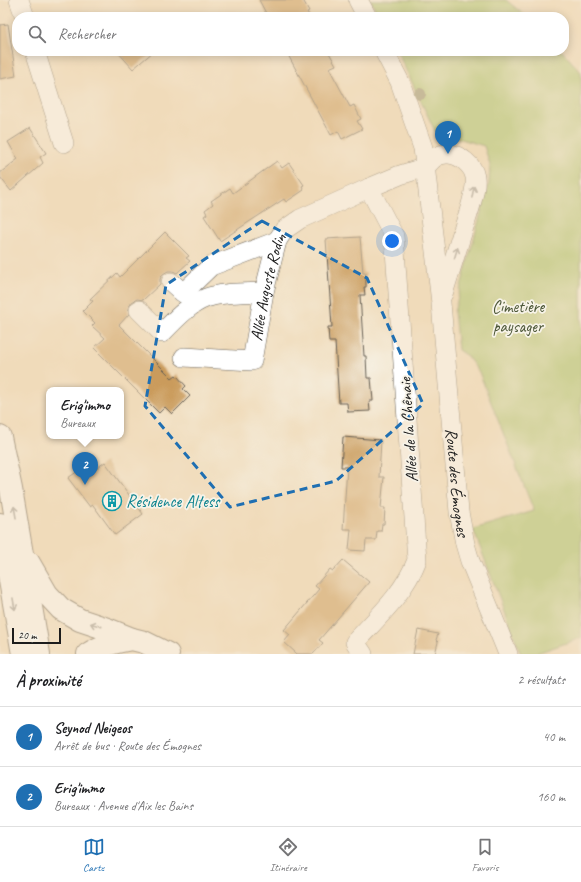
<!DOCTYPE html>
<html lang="fr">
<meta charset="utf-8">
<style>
body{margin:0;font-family:Caveat,sans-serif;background:#f2f2f2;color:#202124}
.scale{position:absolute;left:12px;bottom:10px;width:49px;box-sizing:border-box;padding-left:4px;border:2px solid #1c1c1c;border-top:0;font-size:11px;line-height:14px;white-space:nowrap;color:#1c1c1c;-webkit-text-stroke:3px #f7f3e8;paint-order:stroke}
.you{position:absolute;left:392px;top:241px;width:14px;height:14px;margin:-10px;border:3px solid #fff;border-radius:50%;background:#1a73e8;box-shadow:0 0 0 6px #1a73e833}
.badge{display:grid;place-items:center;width:26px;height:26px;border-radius:50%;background:#1f6fb2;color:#fff;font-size:13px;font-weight:700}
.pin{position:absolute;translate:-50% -33px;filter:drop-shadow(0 1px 2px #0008)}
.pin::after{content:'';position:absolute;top:21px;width:14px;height:12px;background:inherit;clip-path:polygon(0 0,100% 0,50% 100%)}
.popup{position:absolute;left:46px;top:387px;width:78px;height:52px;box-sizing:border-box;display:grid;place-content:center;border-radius:8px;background:#fff;filter:drop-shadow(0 1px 3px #0005);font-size:13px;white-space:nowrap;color:#757577}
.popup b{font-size:15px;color:#202124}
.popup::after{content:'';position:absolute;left:50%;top:100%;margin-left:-8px;border:8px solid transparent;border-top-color:#fff}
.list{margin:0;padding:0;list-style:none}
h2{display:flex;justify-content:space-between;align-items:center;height:52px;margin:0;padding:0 16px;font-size:17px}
h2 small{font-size:13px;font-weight:400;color:#757577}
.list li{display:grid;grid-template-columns:26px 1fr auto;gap:12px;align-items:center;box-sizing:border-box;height:60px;padding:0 16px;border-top:1px solid #e0e0e0}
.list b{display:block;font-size:15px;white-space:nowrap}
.list p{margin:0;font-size:13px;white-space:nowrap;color:#757577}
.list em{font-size:13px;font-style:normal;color:#757577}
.icon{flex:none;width:22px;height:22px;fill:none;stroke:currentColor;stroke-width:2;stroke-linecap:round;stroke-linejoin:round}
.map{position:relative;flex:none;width:581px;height:654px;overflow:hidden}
.search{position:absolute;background:#fff;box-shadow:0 2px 10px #0003;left:12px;right:12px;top:12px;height:44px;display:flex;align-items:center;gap:10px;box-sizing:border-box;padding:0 14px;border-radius:16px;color:#757577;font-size:15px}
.sheet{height:172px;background:#fff}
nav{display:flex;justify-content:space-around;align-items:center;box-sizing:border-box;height:56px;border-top:1px solid #e0e0e0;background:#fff;font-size:11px;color:#757577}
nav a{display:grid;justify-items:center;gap:2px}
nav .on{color:#1f6fb2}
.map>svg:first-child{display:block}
.green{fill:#a5c46b;stroke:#607044}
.building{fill:#ca9b5c}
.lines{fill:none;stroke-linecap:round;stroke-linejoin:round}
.minor-casing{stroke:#665f53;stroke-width:20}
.major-casing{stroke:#665f53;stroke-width:24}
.minor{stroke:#fff;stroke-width:19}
.major{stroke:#fff;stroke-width:22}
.tree{fill:#969272}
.oneway{stroke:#999}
.marked{fill:none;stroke:#1f6fb2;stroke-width:3;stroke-dasharray:8 5;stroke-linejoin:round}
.labels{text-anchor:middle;stroke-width:3.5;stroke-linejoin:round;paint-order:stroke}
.street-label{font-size:17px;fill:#1c1c1c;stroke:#f7f3e8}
.park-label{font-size:17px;fill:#4c5738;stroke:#f7f3e8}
.culture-label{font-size:17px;fill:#0d838f;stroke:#f7f3e8;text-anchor:start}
</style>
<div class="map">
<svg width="581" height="654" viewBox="0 0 581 654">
<rect width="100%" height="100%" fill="#f7f3e8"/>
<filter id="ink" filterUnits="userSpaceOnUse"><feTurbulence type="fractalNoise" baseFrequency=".025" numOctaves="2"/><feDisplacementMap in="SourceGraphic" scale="8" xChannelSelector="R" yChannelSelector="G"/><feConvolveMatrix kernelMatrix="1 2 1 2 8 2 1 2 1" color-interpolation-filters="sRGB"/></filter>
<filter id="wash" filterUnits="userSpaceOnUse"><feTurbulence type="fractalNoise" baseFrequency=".012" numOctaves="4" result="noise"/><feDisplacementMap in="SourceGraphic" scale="16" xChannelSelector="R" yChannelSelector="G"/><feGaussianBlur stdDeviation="0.9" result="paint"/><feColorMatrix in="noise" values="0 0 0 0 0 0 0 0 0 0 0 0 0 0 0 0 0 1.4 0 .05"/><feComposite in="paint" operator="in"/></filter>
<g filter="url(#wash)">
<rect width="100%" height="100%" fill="#f0dbba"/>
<g class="green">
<polygon points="370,0 506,0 527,17 380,17"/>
<polygon points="397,51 562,51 581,72 581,638 534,654 521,654 473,529 534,511 479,372 467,356 458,350 454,312 489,183 490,165 484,146 435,131"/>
</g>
<g id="blocks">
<g class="building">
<polygon points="259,0 303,0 309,11 307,12 310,17 268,17"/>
<polygon points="8,24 16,76 0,79 0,25"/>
<polygon points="117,51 154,51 133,69"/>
<polygon points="286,51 328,51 336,65 329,68 350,107 354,105 361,119 357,121 362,129 342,139 338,131 331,135"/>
<polygon points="30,128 46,153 40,157 43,163 11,191 0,177 0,173 18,159 8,142"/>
<polygon points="277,161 282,168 289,163 304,185 302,186 304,190 286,202 284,199 220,241 204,216 207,214 205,210 213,204 211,201 230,188 233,193"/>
<polygon points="165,232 189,256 186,258 190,261 177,273 173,271 168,271 163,274 160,279 160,284 143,300 137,299 132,302 128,308 129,314 119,325 172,378 176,375 186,386 183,389 190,396 172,414 165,407 159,413 94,348 105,338 92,326 95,323 83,311 93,301 90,299 117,273 120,277"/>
<polygon points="360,237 363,273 366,273 366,287 364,287 365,295 360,295 364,356 366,356 367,378 371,378 373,401 369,401 370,411 348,412 347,403 339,403 335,342 329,342 328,327 332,327 326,239"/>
<polygon points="343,437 381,440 379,477 384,477 381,508 385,508 384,524 382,524 381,531 377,531 376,540 366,540 365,551 349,550 351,529 343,529 347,467 341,467"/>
<polygon points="105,462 143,514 115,535 93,505 90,507 68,478 81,469 86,476"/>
<polygon points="343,560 369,582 319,640 323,643 313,654 297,654 284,642 290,635 284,630 319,589 315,586 330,569 333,571"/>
<polygon points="418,630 438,634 436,640 438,642 435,654 413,654"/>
</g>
</g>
</g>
<g filter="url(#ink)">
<use href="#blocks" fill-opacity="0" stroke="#665f53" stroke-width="1"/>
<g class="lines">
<defs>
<g id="minor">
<polyline points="19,0 25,17"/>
<polyline points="358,0 367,17"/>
<polyline points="35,51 64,143"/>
<path id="s1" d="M384,51l16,31 23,66 18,155 18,209 6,32 5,17 38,93"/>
<path d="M426,167c6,-8 12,-14 23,-13 11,1 24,11 26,23 2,13 -7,37 -11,50 -7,22 -14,45 -21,67"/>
<polyline points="171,282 183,293 211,266 277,241"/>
<path d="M139,310l23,23c13,-13 26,-28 44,-35 16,-6 41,-5 58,-6"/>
<path id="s2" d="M184,357l68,4 12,-69 13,-51 7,-11 16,-11 69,-31 31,-13 26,-8"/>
<path d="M363,654l-8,-12c23,-25 50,-50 62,-82l-23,-324 -25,-48"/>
</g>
<g id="major">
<polyline points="0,437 11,489 39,654"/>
<polyline points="0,524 23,654"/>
<polyline points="29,563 47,594 61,609 80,620 107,629 132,639 144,642 168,654"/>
<path d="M88,654c14,-9 28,-12 44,-15"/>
</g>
</defs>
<use href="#minor" class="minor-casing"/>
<use href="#major" class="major-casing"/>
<use href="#minor" class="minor"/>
<use href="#major" class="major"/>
</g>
<circle class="tree" cx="420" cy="94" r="6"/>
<defs><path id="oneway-shaft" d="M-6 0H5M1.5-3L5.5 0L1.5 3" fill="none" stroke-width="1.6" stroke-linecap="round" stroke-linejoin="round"/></defs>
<g class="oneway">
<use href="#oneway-shaft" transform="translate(473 192) rotate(-79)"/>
<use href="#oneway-shaft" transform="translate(456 253) rotate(-73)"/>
<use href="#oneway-shaft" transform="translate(15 512) rotate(-100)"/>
<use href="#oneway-shaft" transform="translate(14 604) rotate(80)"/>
<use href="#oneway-shaft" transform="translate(96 625) rotate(-163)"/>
</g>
</g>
<path d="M0 0H581V654H0ZM262,221l105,57 56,126 -87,77 -106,26 -85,-101 21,-121z" fill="#f0dbba" fill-opacity=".55" fill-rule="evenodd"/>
<path class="marked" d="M262,221l105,57 56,126 -87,77 -106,26 -85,-101 21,-121z"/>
<defs>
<symbol id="building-ring" viewBox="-11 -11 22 22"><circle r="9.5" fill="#f7f3e8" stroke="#0f9aa8" stroke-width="1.5"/><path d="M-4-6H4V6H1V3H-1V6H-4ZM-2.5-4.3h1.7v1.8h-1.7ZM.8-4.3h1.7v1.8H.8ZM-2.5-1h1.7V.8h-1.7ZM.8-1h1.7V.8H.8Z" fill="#0f9aa8"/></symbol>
</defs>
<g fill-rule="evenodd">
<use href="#building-ring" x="101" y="490" width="22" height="22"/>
</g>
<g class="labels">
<g class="street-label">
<text dy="6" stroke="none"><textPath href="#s2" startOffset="144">Allée Auguste Rodin</textPath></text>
<text transform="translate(408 430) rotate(-94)" y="6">Allée de la Chênaie</text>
<text dy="6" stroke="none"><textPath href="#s1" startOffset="441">Route des Émognes</textPath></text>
</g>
<g class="park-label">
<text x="518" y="312">Cimetière<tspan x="518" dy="20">paysager</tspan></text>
</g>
<g class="culture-label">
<text x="126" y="507">Résidence Altess</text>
</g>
</g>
</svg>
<div class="scale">20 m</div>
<div class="you"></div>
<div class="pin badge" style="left:448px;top:154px">1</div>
<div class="pin badge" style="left:85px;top:485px">2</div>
<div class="popup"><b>Erig'immo</b>Bureaux</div>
<div class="search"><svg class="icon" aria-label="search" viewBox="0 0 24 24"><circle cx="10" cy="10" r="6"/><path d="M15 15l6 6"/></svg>Rechercher</div>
</div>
<section class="sheet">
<h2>À proximité<small>2 résultats</small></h2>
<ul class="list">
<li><span class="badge">1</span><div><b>Seynod Neigeos</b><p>Arrêt de bus · Route des Émognes</p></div><em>40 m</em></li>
<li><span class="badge">2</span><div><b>Erig'immo</b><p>Bureaux · Avenue d'Aix les Bains</p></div><em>160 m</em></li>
</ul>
</section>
<nav>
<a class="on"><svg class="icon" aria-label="map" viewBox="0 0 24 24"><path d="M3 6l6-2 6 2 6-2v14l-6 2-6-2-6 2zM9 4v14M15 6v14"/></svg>Carte</a>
<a><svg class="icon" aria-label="directions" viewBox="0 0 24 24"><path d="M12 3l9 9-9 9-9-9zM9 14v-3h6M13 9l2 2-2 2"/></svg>Itinéraire</a>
<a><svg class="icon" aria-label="saved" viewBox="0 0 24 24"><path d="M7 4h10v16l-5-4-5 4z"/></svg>Favoris</a>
</nav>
